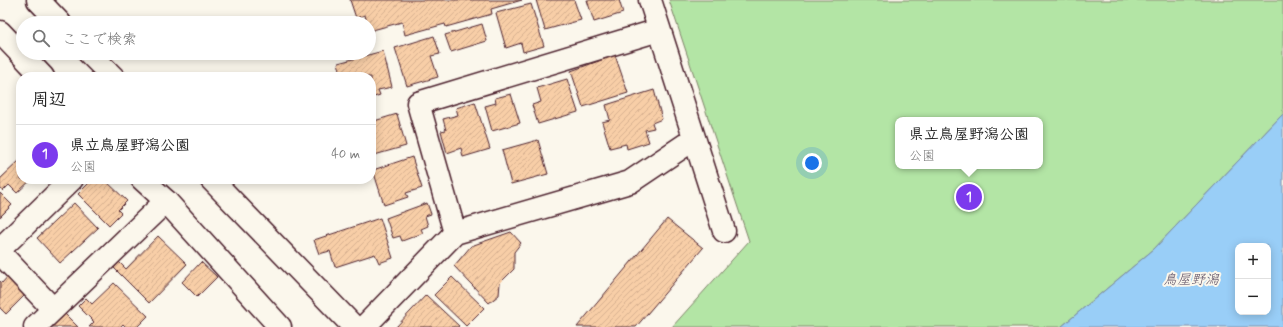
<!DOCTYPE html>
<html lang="ja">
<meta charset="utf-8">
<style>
body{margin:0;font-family:Mynerve,"Klee One",sans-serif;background:#f6f6f6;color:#222}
.controls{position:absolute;right:12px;bottom:12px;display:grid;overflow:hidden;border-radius:8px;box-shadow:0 2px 10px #0003}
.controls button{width:36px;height:36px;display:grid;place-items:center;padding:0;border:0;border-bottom:1px solid #e0e0e0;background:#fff;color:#222;font:20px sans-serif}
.you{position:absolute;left:812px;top:163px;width:14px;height:14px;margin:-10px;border:3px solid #fff;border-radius:50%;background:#1a73e8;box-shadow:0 0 0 6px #1a73e833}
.badge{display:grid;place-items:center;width:26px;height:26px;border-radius:50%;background:#7c3aed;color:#fff;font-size:13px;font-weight:700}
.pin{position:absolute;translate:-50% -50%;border:2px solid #fff;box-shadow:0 1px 4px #0006}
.popup{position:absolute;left:895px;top:117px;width:148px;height:52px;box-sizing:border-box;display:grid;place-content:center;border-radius:8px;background:#fff;filter:drop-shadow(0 1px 3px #0005);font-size:13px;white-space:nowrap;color:#767676}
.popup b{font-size:15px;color:#222}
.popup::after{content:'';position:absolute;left:50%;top:100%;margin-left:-8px;border:8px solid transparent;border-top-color:#fff}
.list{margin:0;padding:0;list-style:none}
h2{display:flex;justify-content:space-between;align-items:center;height:52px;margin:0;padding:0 16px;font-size:17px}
h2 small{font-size:13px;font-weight:400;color:#767676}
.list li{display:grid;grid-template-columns:26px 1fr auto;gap:12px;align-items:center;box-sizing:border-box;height:60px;padding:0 16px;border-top:1px solid #e0e0e0}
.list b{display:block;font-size:15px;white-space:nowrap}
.list p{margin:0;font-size:13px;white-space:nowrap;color:#767676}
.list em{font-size:13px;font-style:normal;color:#767676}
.icon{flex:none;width:22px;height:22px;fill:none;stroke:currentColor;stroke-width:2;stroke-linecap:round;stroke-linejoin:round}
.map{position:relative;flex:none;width:1283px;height:327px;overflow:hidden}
.search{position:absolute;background:#fff;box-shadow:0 2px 10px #0003;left:16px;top:16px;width:360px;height:44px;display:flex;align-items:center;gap:10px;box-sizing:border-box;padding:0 14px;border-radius:22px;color:#767676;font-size:15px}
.panel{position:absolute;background:#fff;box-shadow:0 2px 10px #0003;left:16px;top:72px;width:360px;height:112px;border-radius:16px}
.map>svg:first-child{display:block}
.green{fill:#b3e5a5;stroke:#7e8268;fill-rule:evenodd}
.water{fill:#99cef7;stroke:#7988a5;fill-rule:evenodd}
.building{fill:url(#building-hatch);stroke:#4a1f2b}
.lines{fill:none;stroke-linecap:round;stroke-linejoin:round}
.minor-casing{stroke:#4a1f2b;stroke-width:25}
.minor{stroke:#fbf7ec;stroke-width:22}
.labels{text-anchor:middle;stroke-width:4;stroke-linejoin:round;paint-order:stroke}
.water-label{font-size:14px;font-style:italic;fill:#625468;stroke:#fbf7ec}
</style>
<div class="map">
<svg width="1283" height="327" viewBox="0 0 1283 327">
<defs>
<pattern id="building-hatch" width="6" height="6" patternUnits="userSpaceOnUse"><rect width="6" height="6" fill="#f8cea7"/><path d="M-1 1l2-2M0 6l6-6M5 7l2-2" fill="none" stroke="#d6b090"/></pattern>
</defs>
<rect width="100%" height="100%" fill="#fbf7ec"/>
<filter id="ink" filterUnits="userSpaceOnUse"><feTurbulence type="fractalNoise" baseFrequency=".025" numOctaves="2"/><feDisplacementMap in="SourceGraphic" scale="8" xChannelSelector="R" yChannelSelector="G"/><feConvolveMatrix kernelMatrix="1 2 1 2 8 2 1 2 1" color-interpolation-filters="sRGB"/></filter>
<g filter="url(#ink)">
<path class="green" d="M669,0h614v114l-129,135 -93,78h-389l77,-86zM898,120h142v46h-142z"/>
<path class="water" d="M1283,114v213h-222l93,-78zM1238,246h30v66h-30z"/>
<g class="building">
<polygon points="350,0 522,0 491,9 492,14 446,27 445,24 405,35 402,22 369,31 369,23 367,23 365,15 356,18"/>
<polygon points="536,0 574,0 581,20 545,30"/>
<polygon points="587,0 619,0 623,13 594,22"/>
<polygon points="531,4 544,46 523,52 521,43 506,48 496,13"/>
<polygon points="482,24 487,41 451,52 445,35"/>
<polygon points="434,36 440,54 431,56 438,77 407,86 395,48"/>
<polygon points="383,51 392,87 378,90 380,95 371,98 371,77 342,77 338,63"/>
<polygon points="615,55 628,93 583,107 571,71"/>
<polygon points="567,79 578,112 538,124 532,105 541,102 537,88"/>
<polygon points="654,90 662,119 652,123 654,128 645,130 649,142 627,149 626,144 610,148 602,122 610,120 606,105"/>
<polygon points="511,94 520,123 492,131 485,106 496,103 495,98"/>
<polygon points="475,102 490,149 463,157 461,148 447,153 441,131 446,130 443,119 458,115 456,108"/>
<polygon points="397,114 406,146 371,156 371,122"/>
<polygon points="538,140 548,174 511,184 502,150"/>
<polygon points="412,157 422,188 406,193 408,197 384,205 373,170"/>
<polygon points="21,159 21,179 32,179 17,193 9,185 3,191 0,188 0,179"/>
<polygon points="93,179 104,179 127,201 118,210 121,213 109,225 78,194"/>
<polygon points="0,193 12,205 0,217"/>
<polygon points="74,203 98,228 60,263 37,238"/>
<polygon points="427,203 431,214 425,216 428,226 421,229 423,233 402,241 400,236 393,238 386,218"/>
<polygon points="380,218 393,258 379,263 375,254 335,267 330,251 319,254 314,240"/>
<polygon points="667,219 703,248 636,327 577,327"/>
<polygon points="511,232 521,243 514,252 514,269 500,283 499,295 489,303 454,266 471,246"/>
<polygon points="158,236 187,264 149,303 114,268 119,262 126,269"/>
<polygon points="201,262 217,277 197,297 182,282"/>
<polygon points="9,275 27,293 6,314 0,308 0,281 2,283"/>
<polygon points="452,277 484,308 466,326 434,295"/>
<polygon points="114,283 148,316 137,327 126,327 123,324 120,327 89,327 94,322 78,306 86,298 92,304"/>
<polygon points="426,295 459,326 458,327 396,327"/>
<polygon points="64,313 78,327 50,327"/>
</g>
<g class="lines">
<defs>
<g id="minor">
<polyline points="38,0 60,23"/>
<polyline points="650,0 724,231"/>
<polyline points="0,32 43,77"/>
<polyline points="89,53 113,77"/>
<polyline points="142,179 166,201 280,327"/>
<polyline points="211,179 354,327"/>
<polyline points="455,233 418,103 659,30"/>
<polyline points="0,249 72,179"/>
<polyline points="0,253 53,309"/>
<polyline points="35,327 166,201"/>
<polyline points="364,327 455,233 630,182 694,139"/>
</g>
</defs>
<use href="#minor" class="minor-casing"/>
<use href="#minor" class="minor"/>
</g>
</g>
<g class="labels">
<g class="water-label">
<text x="1191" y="284">鳥屋野潟</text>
</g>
</g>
</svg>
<div class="controls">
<button>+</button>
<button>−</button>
</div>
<div class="you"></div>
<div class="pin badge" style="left:969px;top:197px">1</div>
<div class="popup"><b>県立鳥屋野潟公園</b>公園</div>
<div class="search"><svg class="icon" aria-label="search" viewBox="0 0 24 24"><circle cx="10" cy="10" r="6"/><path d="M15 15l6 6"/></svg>ここで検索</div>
<section class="panel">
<h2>周辺<small></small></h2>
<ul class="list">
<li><span class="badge">1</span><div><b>県立鳥屋野潟公園</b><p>公園</p></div><em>40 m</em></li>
</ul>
</section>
</div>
